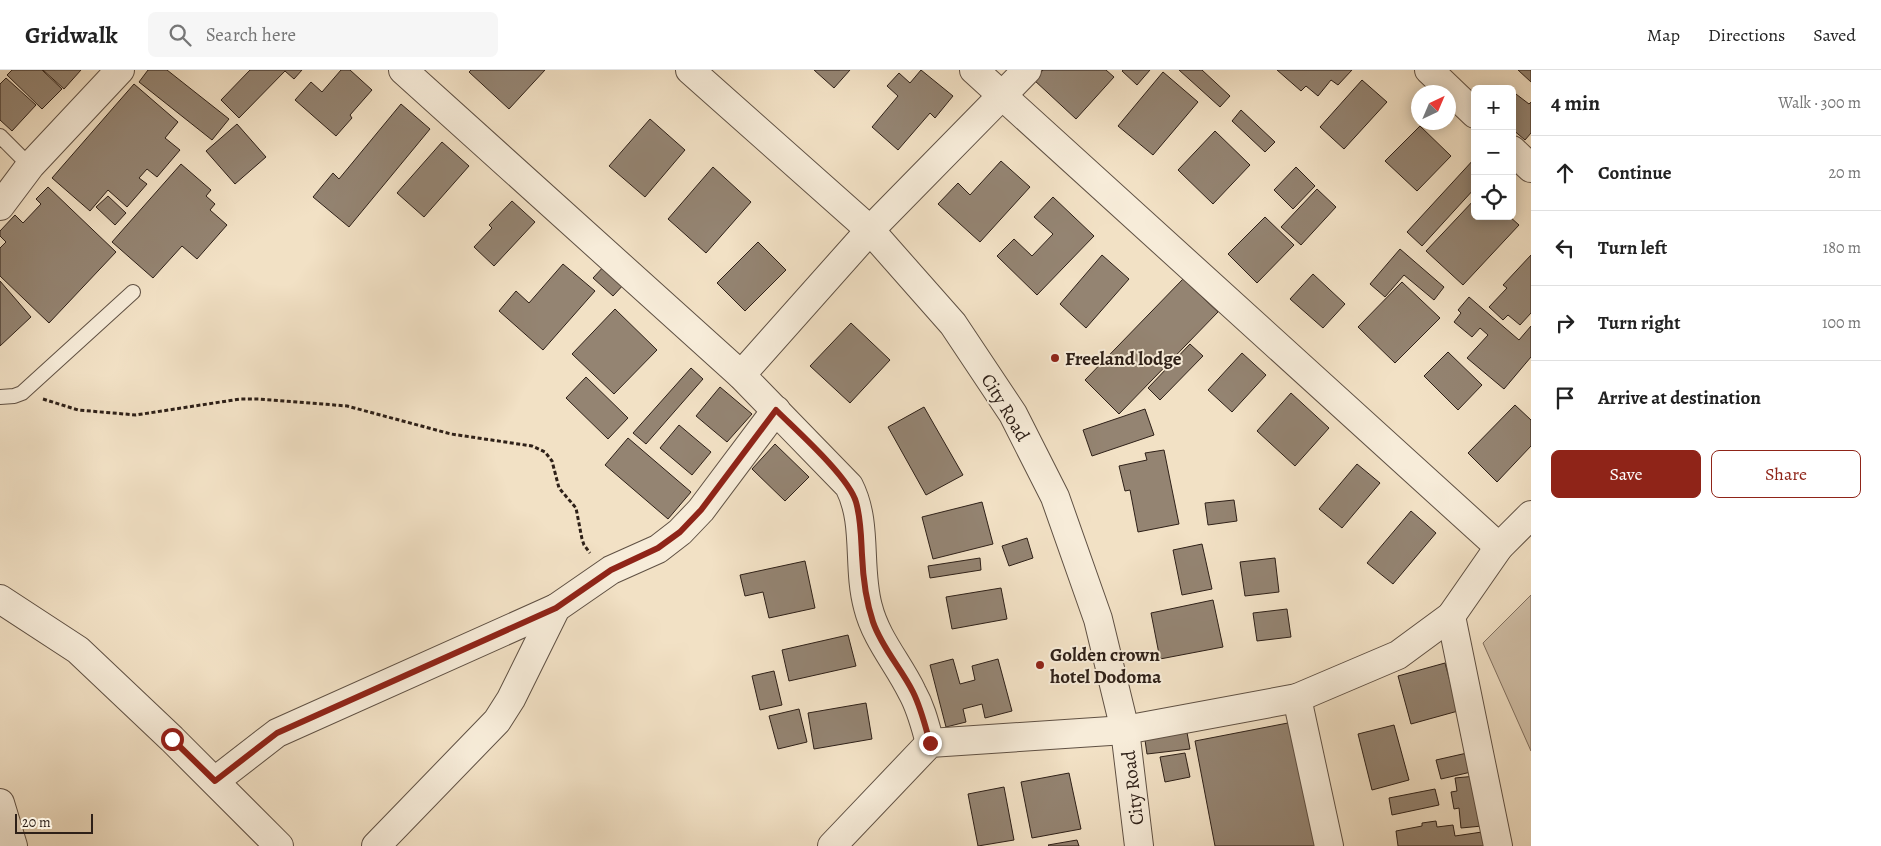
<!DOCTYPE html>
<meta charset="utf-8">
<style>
body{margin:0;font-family:Alegreya,serif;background:#f6f6f6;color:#222}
.controls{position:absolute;right:15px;top:15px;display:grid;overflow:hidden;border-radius:8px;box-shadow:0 2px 12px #0003}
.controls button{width:45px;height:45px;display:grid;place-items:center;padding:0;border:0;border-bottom:1px solid #e0e0e0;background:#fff;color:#222;font:25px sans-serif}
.compass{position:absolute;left:1411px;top:15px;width:45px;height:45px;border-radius:50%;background:#fff;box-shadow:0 2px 12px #0003;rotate:44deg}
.scale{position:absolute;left:15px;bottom:12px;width:78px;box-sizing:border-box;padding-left:5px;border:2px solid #2e2018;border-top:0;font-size:14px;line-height:18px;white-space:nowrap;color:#2e2018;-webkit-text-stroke:4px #f7ecd9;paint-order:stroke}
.stop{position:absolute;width:15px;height:15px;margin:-11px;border:4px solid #8f2418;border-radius:50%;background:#fff}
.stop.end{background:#8f2418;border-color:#fff;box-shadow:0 1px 5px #0008}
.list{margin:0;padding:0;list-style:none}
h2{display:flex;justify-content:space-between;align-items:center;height:65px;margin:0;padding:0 20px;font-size:21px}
h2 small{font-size:16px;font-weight:400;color:#767676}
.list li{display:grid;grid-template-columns:32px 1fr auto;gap:15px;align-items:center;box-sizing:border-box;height:75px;padding:0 20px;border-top:1px solid #e0e0e0}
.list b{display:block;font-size:19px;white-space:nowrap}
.list em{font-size:16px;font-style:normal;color:#767676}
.actions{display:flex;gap:10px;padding:15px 20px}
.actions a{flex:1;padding:11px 0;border:1px solid #8f2418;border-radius:8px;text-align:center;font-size:18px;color:#8f2418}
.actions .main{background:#8f2418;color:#fff}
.icon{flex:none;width:28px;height:28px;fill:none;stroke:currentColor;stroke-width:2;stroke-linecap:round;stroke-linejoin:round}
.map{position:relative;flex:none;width:1531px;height:776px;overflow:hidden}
header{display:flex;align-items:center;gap:30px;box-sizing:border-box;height:70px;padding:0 25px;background:#fff;border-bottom:1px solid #e0e0e0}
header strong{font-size:24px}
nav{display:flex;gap:28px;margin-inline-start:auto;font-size:18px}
.search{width:350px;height:45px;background:#f6f6f6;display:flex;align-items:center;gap:12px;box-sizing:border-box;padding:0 18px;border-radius:8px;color:#767676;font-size:19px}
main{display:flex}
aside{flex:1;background:#fff}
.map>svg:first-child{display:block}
.green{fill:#d1c0a8;stroke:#807060}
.building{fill:#948472;stroke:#2e2018}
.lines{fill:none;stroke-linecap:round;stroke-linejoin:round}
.service-casing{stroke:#5f5043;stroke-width:16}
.minor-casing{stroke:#5f5043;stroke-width:30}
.path{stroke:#2e2018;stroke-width:3;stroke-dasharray:4 2.5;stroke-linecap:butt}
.service{stroke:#f7ecd9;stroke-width:14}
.minor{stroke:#f7ecd9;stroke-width:28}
.route{stroke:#8f2418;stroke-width:6}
.poi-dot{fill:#8f2418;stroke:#f7ecd9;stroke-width:2}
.labels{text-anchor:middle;stroke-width:4;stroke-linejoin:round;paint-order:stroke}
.poi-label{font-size:19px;font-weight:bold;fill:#2e2018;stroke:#f7ecd9;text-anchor:start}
.street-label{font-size:19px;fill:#2e2018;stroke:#f7ecd9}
</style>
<header>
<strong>Gridwalk</strong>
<div class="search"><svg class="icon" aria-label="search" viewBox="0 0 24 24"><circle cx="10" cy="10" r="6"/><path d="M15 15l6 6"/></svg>Search here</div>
<nav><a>Map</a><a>Directions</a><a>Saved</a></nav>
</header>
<main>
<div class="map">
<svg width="1531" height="776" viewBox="0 0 1531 776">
<rect width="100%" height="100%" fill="#f2e1c5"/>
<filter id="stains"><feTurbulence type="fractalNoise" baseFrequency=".004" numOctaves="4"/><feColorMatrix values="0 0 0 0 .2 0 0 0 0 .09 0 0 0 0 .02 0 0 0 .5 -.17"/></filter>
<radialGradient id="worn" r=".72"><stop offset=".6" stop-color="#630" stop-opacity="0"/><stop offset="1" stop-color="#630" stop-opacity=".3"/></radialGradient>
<polygon class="green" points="1531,525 1531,681 1483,573"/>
<g class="building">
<polygon points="12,0 42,0 62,19 42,39 7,5"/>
<polygon points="43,0 81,0 64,19"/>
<polygon points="148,0 167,0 229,49 212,70 139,12"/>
<polygon points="250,0 302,0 294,9 285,1 239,48 221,30"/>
<polygon points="341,0 350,0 372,20 350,45 352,48 336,66 295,30 311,12 322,22"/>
<polygon points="471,0 545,0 509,39 469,2"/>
<polygon points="814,0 850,0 834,18"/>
<polygon points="921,0 953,26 935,48 930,43 898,80 872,57 898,26 887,16 899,3 910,13"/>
<polygon points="1043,0 1106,0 1114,7 1076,49 1034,10"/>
<polygon points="1123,0 1150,0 1137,15 1122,1"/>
<polygon points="1179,0 1202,0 1230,26 1220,37"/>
<polygon points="1277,0 1352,0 1338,15 1331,10 1318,26 1306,16 1301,21"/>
<polygon points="1518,0 1531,0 1531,12"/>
<polygon points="1163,2 1198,32 1153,85 1118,56"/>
<polygon points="6,8 36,35 12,61 0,50 0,14"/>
<polygon points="1362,10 1387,32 1344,79 1320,57"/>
<polygon points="134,14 178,52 165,68 180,80 157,107 147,99 139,108 147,114 127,137 108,120 90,141 52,108"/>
<polygon points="1512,21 1529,34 1531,32 1531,63 1525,70 1512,59"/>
<polygon points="401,34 430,59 349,157 313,127 333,103 339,109"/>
<polygon points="1241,40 1275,72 1265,82 1232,51"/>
<polygon points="650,49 685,80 645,127 609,96"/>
<polygon points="237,54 266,87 235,114 206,81"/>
<polygon points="1420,56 1451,86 1417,121 1385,91"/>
<polygon points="1215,61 1250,95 1213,134 1178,100"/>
<polygon points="442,72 469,96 424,147 397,123"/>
<polygon points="1475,88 1475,118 1422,176 1407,162"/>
<polygon points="1001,91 1030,117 980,172 938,134 958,113 970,125"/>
<polygon points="181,94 211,120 206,126 215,134 210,140 227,155 197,189 182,176 153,208 112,172"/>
<polygon points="713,97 751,132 706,183 668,149"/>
<polygon points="1296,97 1315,116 1293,139 1274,120"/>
<polygon points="48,117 116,182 49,253 0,206 0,178 6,172 0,166 0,161 15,145 23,153 41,134 36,129"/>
<polygon points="1317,119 1336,137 1301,175 1281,157"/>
<polygon points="108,126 126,143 115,155 96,137"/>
<polygon points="1053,127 1094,166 1037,225 997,186 1014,169 1032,186 1053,164 1034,147"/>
<polygon points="1475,129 1475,146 1509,146 1519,155 1463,215 1426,181"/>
<polygon points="512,131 535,152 494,196 474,177 492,158 489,155"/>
<polygon points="1265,147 1294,175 1257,213 1228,184"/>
<polygon points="758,172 786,200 745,241 717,213"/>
<polygon points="1400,179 1444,217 1434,230 1404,205 1385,227 1370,214"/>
<polygon points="1102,185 1129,209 1086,258 1060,234"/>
<polygon points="1531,185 1531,243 1520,255 1508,245 1503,250 1489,237 1507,218 1503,215"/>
<polygon points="563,194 595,221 543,280 499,241 516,221 529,233"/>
<polygon points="606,194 626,212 613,226 593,208"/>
<polygon points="1313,204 1345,234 1323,258 1290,229"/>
<polygon points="1183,209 1218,242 1119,344 1085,310"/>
<polygon points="0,211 31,247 0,276"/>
<polygon points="1402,212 1440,248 1395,293 1358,257"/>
<polygon points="1469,227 1519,270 1531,256 1531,287 1504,319 1467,288 1488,265 1480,258 1472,267 1454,252 1461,243 1458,240"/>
<polygon points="615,239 657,280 614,324 572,284"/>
<polygon points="851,253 890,290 850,333 810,296"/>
<polygon points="1190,274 1203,286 1160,330 1148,318"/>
<polygon points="1448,282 1482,315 1458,340 1424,306"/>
<polygon points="1242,283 1266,305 1232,342 1208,320"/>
<polygon points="691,298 703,309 646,374 633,363"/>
<polygon points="586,307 628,348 608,369 566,328"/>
<polygon points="720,317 752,344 727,372 696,346"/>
<polygon points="1291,323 1329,358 1295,396 1257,361"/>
<polygon points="1515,335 1531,350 1531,376 1497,412 1468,383"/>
<polygon points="924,337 963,405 926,425 888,357"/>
<polygon points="1145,339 1154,365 1092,386 1083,360"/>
<polygon points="679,355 711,382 692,405 660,378"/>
<polygon points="628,368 691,422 668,449 605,395"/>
<polygon points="775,374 809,407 785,431 752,399"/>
<polygon points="1164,380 1179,454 1138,462 1130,420 1125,421 1119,396 1147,390 1145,383"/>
<polygon points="1357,394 1380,413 1342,458 1319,439"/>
<polygon points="1234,430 1237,451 1208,455 1205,433"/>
<polygon points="982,432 993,474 933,489 922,447"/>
<polygon points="1411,441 1436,463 1393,514 1367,493"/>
<polygon points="1027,468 1033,488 1009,496 1002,476"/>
<polygon points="1202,474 1212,519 1182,525 1173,480"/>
<polygon points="980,488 981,500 930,508 928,496"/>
<polygon points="1275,488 1279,522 1245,526 1240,492"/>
<polygon points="805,491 815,538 769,548 763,522 745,526 740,505"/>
<polygon points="1001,518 1007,549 952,559 946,527"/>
<polygon points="1213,530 1223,577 1160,589 1151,543"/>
<polygon points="1287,539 1291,567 1257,571 1253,543"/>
<polygon points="848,565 856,596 789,611 782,580"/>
<polygon points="953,589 960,614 975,610 972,596 998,589 1012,641 985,648 982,634 963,639 966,652 946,657 930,595"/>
<polygon points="1445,593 1458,641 1411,654 1398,606"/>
<polygon points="774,601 782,635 760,640 752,606"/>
<polygon points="866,633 872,669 814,679 808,643"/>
<polygon points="799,639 807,672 778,679 769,646"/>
<polygon points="1293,652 1317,776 1215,776 1195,671"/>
<polygon points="1394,655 1409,710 1372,720 1358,664"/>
<polygon points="1186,657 1190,679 1147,684 1144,663"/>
<polygon points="1185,683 1190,707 1165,712 1160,687"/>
<polygon points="1467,683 1471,702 1441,709 1436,690"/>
<polygon points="1069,703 1081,759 1032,768 1021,712"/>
<polygon points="1476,706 1482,756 1461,758 1459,738 1454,739 1451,722 1457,721 1455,708"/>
<polygon points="1004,717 1014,770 978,776 968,724"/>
<polygon points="1435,719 1439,735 1392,745 1389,728"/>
<polygon points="1436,751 1437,757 1453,755 1455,766 1482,762 1484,776 1398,776 1396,761 1422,756 1422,753"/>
<polygon points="1077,770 1079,776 1049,776 1048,775"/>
</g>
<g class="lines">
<defs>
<g id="service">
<polyline points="0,66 30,96"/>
<polyline points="0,327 14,326 22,323 133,222"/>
</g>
<g id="minor">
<path d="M403,0l338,305 108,111c19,37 8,81 19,121 8,32 30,56 44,85 9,16 13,33 18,51"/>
<polyline points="690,0 870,160 953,254 1013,344 1055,427 1098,549 1125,660 1139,776"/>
<polyline points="974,0 1499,477"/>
<polyline points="1429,0 1475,44"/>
<polyline points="1512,80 1531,98"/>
<polyline points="0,136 30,96 120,0"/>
<polyline points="741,305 870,160 1027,0"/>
<polyline points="0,529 78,580 172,669 279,776"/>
<polyline points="1451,546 1498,776"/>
<polyline points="1297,628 1329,776"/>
<polyline points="215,711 277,663 556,538"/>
<polyline points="0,733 13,776"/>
<polyline points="376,776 497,651 511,629 556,538 611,500 658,479 680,462 701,440 776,340"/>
<polyline points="832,776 930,673 1125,660 1297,628 1398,585 1451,546 1499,477 1531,445"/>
</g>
</defs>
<use href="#service" class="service-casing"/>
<use href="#minor" class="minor-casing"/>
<polyline class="path" points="43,329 78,340 136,345 240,329 259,329 347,336 451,364 532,376 545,382 552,391 559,418 576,438 582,469 584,475 590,483"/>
<use href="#service" class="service"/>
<use href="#minor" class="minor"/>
</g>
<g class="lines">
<path class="route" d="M172,669l43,42 62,-48 279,-125 55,-38 47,-22 22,-16 21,-22 75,-100c20,20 73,67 80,92 5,17 5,35 6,53 1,23 4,46 11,67 9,26 28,46 40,70 8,16 12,33 17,51"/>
</g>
<g class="poi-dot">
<circle cx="1055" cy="288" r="5"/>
<circle cx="1040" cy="595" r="5"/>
</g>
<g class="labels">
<g class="poi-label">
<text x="1065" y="295">Freeland lodge</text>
<text x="1050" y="591">Golden crown<tspan x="1050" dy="22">hotel Dodoma</tspan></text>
</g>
<g class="street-label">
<text transform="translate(1006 337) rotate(59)" y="7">City Road</text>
<text transform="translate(1132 718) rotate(-97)" y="7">City Road</text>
</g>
</g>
<rect width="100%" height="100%" filter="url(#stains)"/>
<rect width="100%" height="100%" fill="url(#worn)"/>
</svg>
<div class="controls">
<button>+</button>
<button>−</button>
<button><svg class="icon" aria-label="locate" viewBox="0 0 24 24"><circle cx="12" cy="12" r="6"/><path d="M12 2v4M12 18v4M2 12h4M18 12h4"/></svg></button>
</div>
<svg class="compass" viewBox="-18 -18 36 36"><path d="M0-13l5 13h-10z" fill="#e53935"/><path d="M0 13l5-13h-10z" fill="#767676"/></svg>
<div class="scale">20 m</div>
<div class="stop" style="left:172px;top:669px"></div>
<div class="stop end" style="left:930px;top:673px"></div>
</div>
<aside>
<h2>4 min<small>Walk · 300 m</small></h2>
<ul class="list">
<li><svg class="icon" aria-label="ahead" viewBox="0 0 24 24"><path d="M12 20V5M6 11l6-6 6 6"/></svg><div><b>Continue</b></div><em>20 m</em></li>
<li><svg class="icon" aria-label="left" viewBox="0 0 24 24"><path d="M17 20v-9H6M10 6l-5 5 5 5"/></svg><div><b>Turn left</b></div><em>180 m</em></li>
<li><svg class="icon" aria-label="right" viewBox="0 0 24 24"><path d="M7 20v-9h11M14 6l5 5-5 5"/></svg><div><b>Turn right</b></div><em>100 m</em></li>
<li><svg class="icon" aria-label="arrive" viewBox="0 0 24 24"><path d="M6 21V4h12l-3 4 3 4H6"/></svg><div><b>Arrive at destination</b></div></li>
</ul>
<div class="actions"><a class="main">Save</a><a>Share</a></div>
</aside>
</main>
